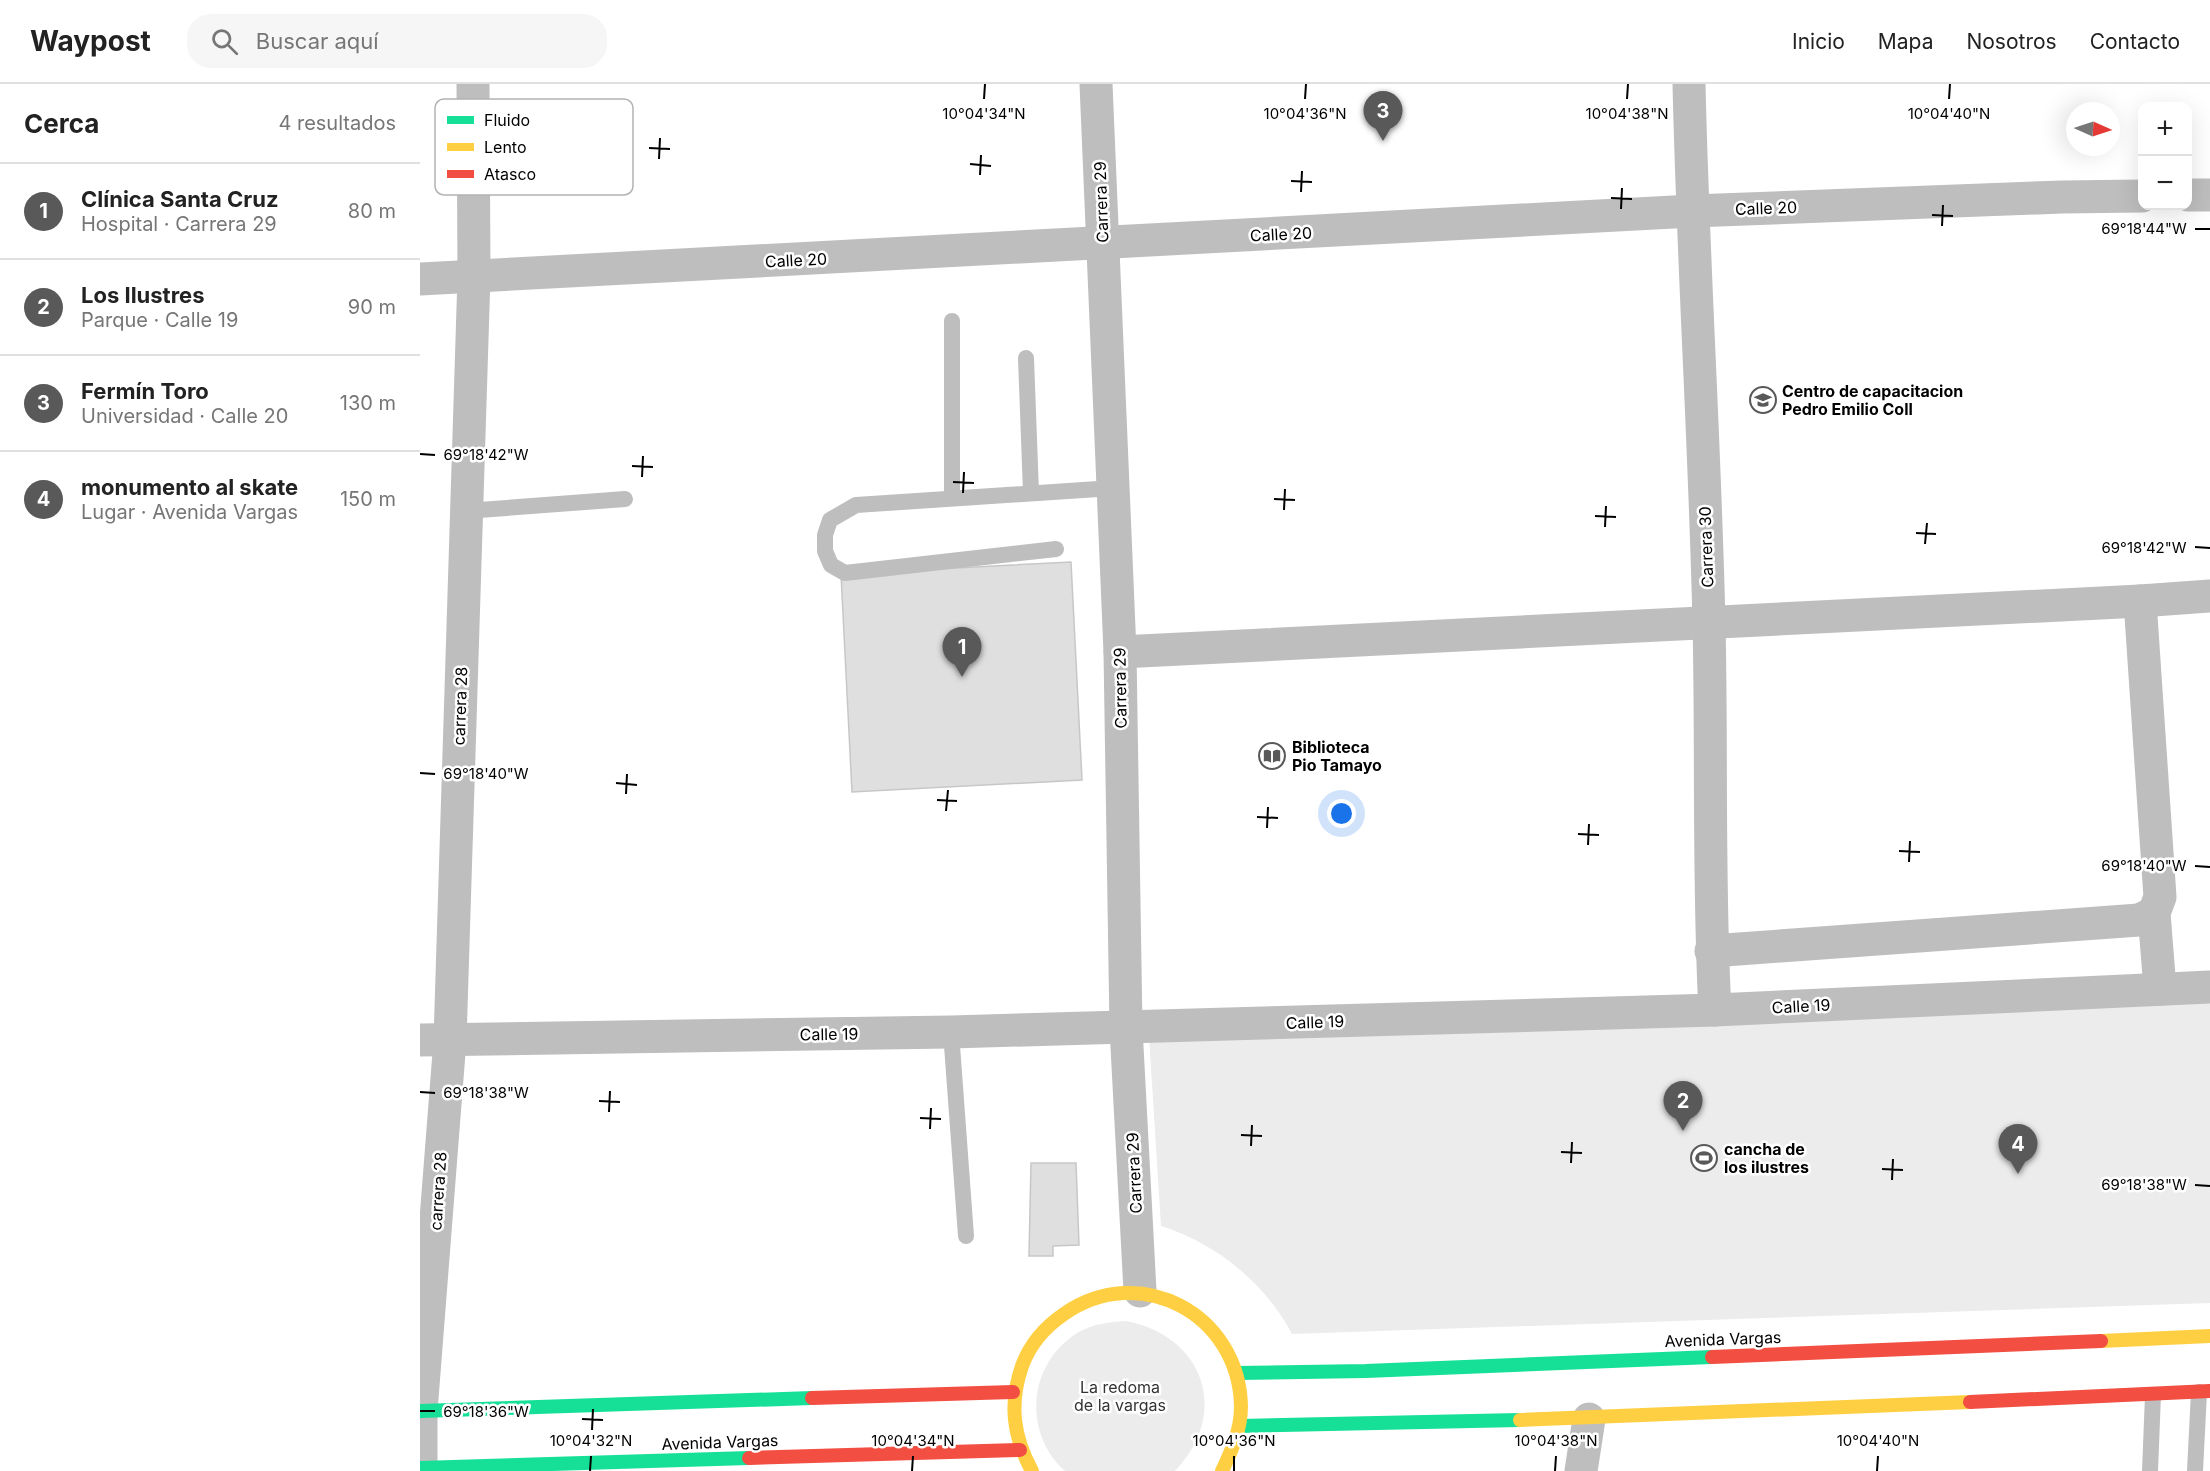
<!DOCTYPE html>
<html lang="es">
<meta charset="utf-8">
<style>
body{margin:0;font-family:Inter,sans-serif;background:#f6f6f6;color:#222}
.controls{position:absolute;right:18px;top:18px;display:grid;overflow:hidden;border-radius:12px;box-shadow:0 6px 24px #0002}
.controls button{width:54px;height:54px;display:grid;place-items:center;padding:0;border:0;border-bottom:2px solid #e0e0e0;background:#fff;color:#222;font:30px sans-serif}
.compass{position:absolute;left:1646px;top:18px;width:54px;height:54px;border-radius:50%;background:#fff;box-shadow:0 6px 24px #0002;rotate:93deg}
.you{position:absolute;left:922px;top:730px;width:21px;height:21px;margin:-15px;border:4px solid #fff;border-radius:50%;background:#1a73e8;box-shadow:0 0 0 9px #1a73e833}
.badge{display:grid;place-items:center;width:39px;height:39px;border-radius:50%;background:#595959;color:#fff;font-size:20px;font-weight:700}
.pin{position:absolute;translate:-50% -50px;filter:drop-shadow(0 2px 3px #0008)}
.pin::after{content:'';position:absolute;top:32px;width:21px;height:18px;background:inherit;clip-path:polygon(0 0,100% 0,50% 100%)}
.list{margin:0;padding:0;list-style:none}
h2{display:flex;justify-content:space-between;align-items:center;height:78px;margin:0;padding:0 24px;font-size:26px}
h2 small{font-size:20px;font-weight:400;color:#767676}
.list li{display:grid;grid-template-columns:39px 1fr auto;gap:18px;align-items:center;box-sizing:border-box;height:96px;padding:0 24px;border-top:2px solid #e0e0e0}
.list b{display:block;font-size:22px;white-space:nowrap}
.list p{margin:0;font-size:20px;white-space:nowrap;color:#767676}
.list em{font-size:20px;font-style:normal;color:#767676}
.icon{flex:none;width:33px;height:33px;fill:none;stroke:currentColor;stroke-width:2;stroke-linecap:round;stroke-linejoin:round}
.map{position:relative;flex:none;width:1790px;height:1387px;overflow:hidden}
header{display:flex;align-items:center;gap:36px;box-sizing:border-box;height:84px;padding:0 30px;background:#fff;border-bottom:2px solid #e0e0e0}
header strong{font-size:28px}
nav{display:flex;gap:33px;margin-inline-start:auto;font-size:21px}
.search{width:420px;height:54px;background:#f6f6f6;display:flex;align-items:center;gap:15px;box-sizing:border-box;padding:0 21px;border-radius:24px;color:#767676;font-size:22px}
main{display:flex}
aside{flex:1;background:#fff}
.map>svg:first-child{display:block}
.green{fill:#ececec}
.building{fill:#dfdfdf;stroke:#c7c7c7;stroke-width:1.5}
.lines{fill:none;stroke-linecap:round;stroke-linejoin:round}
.lane{stroke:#bebebe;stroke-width:16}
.street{stroke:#bebebe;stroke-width:33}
.fast{stroke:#16e098;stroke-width:14}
.slow{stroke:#ffcf43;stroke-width:14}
.jam{stroke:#f24e42;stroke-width:14}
.ticks{fill:none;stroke:#000;stroke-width:2}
.labels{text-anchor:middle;stroke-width:5;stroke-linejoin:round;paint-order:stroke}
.street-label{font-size:16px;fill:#000;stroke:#fff}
.poi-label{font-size:16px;font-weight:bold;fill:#000;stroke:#fff;text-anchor:start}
.park-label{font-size:16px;fill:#333;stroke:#fff}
.key{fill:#fff;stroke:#b2b2b2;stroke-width:1.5}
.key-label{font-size:16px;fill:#000}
.ticks-label{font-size:15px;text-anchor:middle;fill:#000;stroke:#fff;stroke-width:5;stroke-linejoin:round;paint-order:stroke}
</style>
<header>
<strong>Waypost</strong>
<div class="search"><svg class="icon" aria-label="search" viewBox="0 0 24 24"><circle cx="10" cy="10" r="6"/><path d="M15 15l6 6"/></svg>Buscar aquí</div>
<nav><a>Inicio</a><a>Mapa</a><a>Nosotros</a><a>Contacto</a></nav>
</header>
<main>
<aside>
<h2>Cerca<small>4 resultados</small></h2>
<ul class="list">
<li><span class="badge">1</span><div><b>Clínica Santa Cruz</b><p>Hospital · Carrera 29</p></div><em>80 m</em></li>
<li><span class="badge">2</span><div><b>Los Ilustres</b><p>Parque · Calle 19</p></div><em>90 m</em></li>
<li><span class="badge">3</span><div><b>Fermín Toro</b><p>Universidad · Calle 20</p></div><em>130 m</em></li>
<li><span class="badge">4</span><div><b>monumento al skate</b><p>Lugar · Avenida Vargas</p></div><em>150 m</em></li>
</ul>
</aside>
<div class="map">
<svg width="1790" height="1387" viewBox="0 0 1790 1387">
<rect width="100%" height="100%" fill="#fff"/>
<g class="green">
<path d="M1790,914v305l-918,31c-27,-51 -76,-91 -131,-108l-12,-190z"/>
<path d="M706,1237c78,15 105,92 49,150h-110c-40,-36 -38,-100 5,-133 16,-13 36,-16 56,-17z"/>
</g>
<g class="building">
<polygon points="651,478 662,696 432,708 421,490"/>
<polygon points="611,1079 656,1079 659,1161 633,1162 633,1172 609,1172"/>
</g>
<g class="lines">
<g class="lane">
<polyline points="532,237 532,414"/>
<polyline points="606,274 611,409"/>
<polyline points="46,427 205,415"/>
<polyline points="636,465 425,489 411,481 405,467 405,451 410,436 436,421 693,404"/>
<polyline points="531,948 546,1152"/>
<polyline points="1730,1387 1733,1311"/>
<polyline points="1775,1387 1779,1308"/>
</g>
<g class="street">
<polyline points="676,0 700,568 706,944 720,1207"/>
<path d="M1269,0c4,180 16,360 20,540 3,129 -1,258 6,386"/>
<polyline points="1768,111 1790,111"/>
<polyline points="0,195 1272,127 1642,113 1722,112"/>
<polyline points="1720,517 1740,813 1734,829 1740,905"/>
<polyline points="700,568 1720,517 1790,512"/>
<polyline points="1291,867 1719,836 1734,829"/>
<polyline points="0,956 531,948 1295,926 1790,903"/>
<polyline points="1,1387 1,1327 30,956 54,192 53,0"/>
<polyline points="1161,1387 1169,1335"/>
</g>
<g class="fast">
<polyline points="817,1289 946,1287 1292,1273"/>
<polyline points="0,1327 392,1314"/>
<polyline points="820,1342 1100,1336"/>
<polyline points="0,1384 329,1374"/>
</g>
<g class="slow">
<polyline points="1681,1257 1790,1252"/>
<polyline points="1100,1336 1550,1318"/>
<path d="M612,1387c-19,-35 -23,-67 -10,-105 8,-22 23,-39 42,-52 76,-53 175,0 177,92 0,24 -9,44 -19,65"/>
</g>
<g class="jam">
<polyline points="1292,1273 1681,1257"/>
<polyline points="392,1314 593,1308"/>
<polyline points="1550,1318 1790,1307"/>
<polyline points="329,1374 600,1366"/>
</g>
</g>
<path class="ticks" d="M564,15l1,-15M885,15l1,-15M1207,15l1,-15M1529,15l1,-15M229,64l21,1M239,75l1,-21M550,80l21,2M560,91l1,-20M871,97l21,1M881,108l1,-21M1191,114l21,1M1201,125l1,-21M1512,131l21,1M1522,142l1,-21M1775,145h15M0,370l15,1M212,382l21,1M222,393l1,-21M533,398l21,1M543,409l1,-21M854,415l21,1M864,426l1,-21M1175,432l21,1M1185,443l1,-21M1496,449l20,1M1505,460l2,-21M1775,463l15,1M0,689l15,1M196,699l21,2M206,710l1,-20M517,716l20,1M526,727l2,-21M837,733l21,1M847,744l1,-21M1158,750l21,1M1168,761l1,-21M1479,767l21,1M1489,778l1,-21M1775,782l15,1M0,1008l15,1M179,1017l21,1M189,1028l1,-21M500,1034l21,1M510,1045l1,-21M821,1051l21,1M831,1062l1,-21M1141,1068l21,1M1151,1079l1,-21M1462,1085l21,1M1472,1096l1,-21M1775,1101l15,1M0,1327h15M162,1335l21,1M172,1346l1,-21M170,1387l1,-15M492,1387l1,-15M814,1387v-15M1135,1387l1,-15M1457,1387l1,-15"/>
<defs>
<symbol id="university-ring" viewBox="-11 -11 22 22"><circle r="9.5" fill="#fff" stroke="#595959" stroke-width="1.5"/><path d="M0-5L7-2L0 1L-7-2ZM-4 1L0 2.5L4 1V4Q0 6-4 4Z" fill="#595959"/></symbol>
<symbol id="library-ring" viewBox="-11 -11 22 22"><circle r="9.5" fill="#fff" stroke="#595959" stroke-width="1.5"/><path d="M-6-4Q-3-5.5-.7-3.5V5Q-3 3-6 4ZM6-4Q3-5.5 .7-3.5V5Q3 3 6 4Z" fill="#595959"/></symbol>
<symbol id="stadium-ring" viewBox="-11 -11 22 22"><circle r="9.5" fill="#fff" stroke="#595959" stroke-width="1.5"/><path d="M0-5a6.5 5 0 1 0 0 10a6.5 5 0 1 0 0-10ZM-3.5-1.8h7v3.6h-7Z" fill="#595959"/></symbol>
</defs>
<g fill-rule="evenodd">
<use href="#university-ring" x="1328" y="301" width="30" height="30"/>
<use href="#library-ring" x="837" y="657" width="30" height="30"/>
<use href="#stadium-ring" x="1269" y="1059" width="30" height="30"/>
</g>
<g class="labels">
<g class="street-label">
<text transform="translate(681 118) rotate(-92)" y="6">Carrera 29</text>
<text transform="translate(1346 124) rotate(-2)" y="6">Calle 20</text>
<text transform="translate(861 150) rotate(-3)" y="6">Calle 20</text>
<text transform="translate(376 176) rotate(-3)" y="6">Calle 20</text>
<text transform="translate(1286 463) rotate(-92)" y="6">Carrera 30</text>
<text transform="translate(700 604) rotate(-91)" y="6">Carrera 29</text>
<text transform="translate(40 622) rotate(-88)" y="6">carrera 28</text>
<text transform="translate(1381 922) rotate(-3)" y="6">Calle 19</text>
<text transform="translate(895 938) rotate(-2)" y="6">Calle 19</text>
<text transform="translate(409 950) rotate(-1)" y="6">Calle 19</text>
<text transform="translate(714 1089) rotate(-93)" y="6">Carrera 29</text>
<text transform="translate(18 1107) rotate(-86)" y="6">carrera 28</text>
<text transform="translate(1303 1255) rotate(-2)" y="6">Avenida Vargas</text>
<text transform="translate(300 1358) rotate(-2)" y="6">Avenida Vargas</text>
</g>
<g class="poi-label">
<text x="1362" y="313">Centro de capacitacion<tspan x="1362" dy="18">Pedro Emilio Coll</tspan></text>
<text x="872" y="669">Biblioteca<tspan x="872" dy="18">Pio Tamayo</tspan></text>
<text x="1304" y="1071">cancha de<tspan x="1304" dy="18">los ilustres</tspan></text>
</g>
<g class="park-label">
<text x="700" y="1309">La redoma<tspan x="700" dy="18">de la vargas</tspan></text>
</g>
</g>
<rect x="15" y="15" width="198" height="96" rx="9" class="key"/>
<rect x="27" y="32" width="27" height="8" fill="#16e098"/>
<rect x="27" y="59" width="27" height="8" fill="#ffcf43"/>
<rect x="27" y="86" width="27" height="8" fill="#f24e42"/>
<g class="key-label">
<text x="64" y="42">Fluido</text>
<text x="64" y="69">Lento</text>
<text x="64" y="96">Atasco</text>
</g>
<g class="ticks-label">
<text x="564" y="35">10°04'34"N</text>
<text x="885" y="35">10°04'36"N</text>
<text x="1207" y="35">10°04'38"N</text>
<text x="1529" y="35">10°04'40"N</text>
<text x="1724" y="150">69°18'44"W</text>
<text x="66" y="376">69°18'42"W</text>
<text x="1724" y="469">69°18'42"W</text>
<text x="66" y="695">69°18'40"W</text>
<text x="1724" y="787">69°18'40"W</text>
<text x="66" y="1014">69°18'38"W</text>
<text x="1724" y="1106">69°18'38"W</text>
<text x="66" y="1333">69°18'36"W</text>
<text x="171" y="1362">10°04'32"N</text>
<text x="493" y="1362">10°04'34"N</text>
<text x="814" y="1362">10°04'36"N</text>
<text x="1136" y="1362">10°04'38"N</text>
<text x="1458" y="1362">10°04'40"N</text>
</g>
</svg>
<div class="controls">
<button>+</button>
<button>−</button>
</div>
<svg class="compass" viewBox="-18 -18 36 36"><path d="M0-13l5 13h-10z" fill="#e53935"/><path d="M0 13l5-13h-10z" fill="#767676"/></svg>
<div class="you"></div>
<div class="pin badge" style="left:542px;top:593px">1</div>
<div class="pin badge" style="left:1263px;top:1047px">2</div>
<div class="pin badge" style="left:963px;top:57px">3</div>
<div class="pin badge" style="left:1598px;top:1090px">4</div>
</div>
</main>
